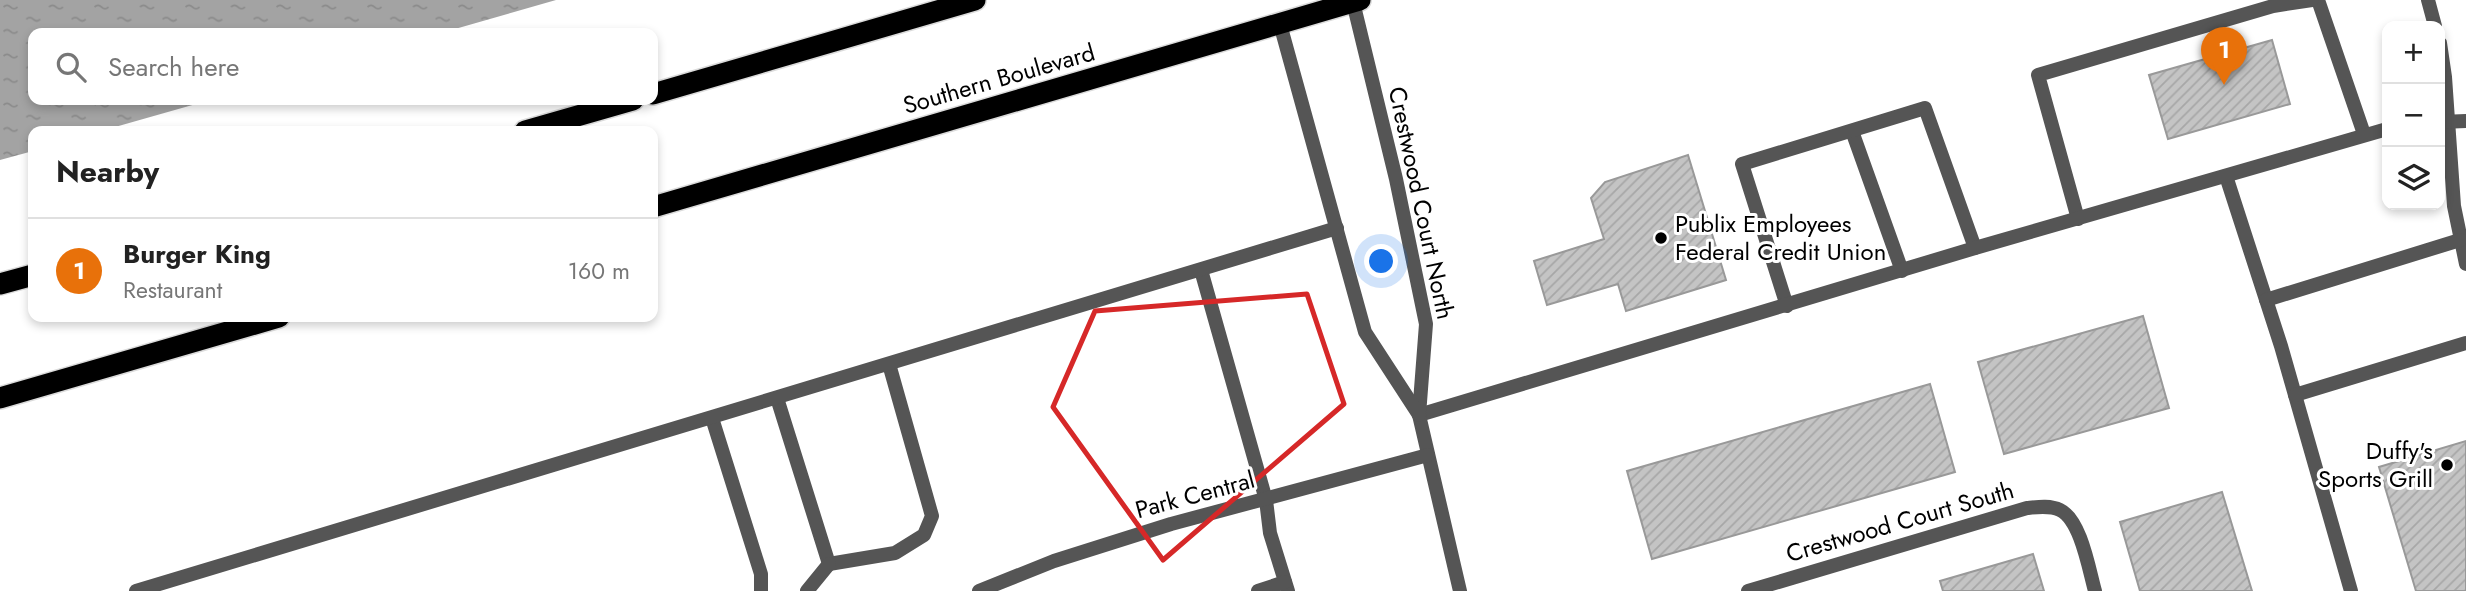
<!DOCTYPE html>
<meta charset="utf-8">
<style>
body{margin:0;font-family:Jost,sans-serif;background:#f6f6f6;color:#222}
.controls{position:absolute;right:21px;top:21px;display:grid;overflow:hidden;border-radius:14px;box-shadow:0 4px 10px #0003}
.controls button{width:63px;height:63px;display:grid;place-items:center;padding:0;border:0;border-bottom:2px solid #e0e0e0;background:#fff;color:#222;font:35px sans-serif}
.you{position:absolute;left:1382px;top:262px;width:24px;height:24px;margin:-18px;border:5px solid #fff;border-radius:50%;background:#1a73e8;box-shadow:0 0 0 10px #1a73e833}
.badge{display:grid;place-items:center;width:46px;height:46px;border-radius:50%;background:#7c3aed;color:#fff;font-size:23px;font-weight:700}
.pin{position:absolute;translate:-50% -58px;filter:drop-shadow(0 2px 4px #0008)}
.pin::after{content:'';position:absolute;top:37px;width:24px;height:21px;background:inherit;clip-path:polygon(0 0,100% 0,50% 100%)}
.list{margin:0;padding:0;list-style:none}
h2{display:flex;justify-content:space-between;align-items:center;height:91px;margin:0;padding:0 28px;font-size:30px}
h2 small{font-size:23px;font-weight:400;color:#767676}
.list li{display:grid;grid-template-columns:46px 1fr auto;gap:21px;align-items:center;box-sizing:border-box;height:105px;padding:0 28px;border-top:2px solid #e0e0e0}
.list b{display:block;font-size:26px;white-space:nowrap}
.list p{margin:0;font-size:23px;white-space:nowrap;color:#767676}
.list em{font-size:23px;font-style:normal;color:#767676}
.icon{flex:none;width:38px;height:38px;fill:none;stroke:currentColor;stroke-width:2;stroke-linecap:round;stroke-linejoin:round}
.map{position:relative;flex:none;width:2466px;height:591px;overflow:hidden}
.search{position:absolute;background:#fff;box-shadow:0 4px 10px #0003;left:28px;top:28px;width:630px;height:77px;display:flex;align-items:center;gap:18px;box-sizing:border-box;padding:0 24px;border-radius:14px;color:#767676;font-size:26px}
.panel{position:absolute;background:#fff;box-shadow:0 4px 10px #0003;left:28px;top:126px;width:630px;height:196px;border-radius:14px}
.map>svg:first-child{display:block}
.water{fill:url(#water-ripples)}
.building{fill:url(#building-hatch);stroke:#999;stroke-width:2}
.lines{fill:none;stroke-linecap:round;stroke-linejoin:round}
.highway-casing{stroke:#dbdbdb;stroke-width:24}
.lane{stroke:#555;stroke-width:14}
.street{stroke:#555;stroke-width:14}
.highway{stroke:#000;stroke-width:21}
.marked{fill:none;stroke:#d62828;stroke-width:5;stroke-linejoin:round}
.poi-dot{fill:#000;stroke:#fff;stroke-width:2.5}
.labels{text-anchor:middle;stroke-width:6;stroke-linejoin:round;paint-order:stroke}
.street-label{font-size:24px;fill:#000;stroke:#fff}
.poi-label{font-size:24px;fill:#000;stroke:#fff;text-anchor:start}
</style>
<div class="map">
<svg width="2466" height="591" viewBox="0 0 2466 591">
<defs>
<pattern id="water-ripples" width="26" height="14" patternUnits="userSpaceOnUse" patternTransform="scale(1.75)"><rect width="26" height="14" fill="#a3a3a3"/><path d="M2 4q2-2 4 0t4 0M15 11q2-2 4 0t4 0" fill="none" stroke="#8b8b8b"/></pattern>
<pattern id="building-hatch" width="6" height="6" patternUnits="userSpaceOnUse" patternTransform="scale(1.75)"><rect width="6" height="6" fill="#c4c4c4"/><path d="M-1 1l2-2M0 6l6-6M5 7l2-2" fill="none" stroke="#a7a7a7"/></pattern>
</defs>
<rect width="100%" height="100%" fill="#fff"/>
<polygon class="water" points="0,0 556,0 441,33 33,33 33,100 210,100 101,131 33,131 33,151 0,160"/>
<g class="building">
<polygon points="2272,40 2290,104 2168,139 2149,75"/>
<polygon points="1688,155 1726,280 1626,311 1618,284 1547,305 1534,261 1604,239 1591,198 1605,182"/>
<polygon points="2143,316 2169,408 2004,454 1978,362"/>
<polygon points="1930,384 1955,472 1652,559 1627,471"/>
<polygon points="2466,441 2466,591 2416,591 2379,467"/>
<polygon points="2222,492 2252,591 2140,591 2120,522"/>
<polygon points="2033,554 2044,591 1943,591 1940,581"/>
</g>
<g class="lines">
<defs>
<g id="highway">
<polyline points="653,94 975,0"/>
<polyline points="525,131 633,100"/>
<polyline points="653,207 1360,0"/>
<polyline points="0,284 33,275"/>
<polyline points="0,398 279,317"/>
</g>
</defs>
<use href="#highway" class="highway-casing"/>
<g class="lane">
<polyline points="2318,0 2364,134"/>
<polyline points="2428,0 2435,26"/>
<polyline points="2440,43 2445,77 2454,206 2466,264"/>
<polyline points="2441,122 2466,121"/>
<polyline points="1852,131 1902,271"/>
<polyline points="2226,176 2281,346 2351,591"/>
<polyline points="2078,219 2038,75 2273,6 2312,0"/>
<polyline points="1201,270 1266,500 1270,533 1288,591"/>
<polyline points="2266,300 2460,240"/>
<polyline points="1787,306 1742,164 1925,108 1975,248"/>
<polyline points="2295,395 2466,343"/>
<polyline points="777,398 829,564 895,553 924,535 932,516 889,364"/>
<polyline points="1419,415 1975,248 2387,129"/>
<polyline points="712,418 761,574 761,591"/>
<polyline points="136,591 1337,228"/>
<polyline points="807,591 829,564"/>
<polyline points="1258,591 1285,582"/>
</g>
<g class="street">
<polyline points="1353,2 1396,179 1426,324 1419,415 1460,591"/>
<polyline points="1280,24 1365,332 1419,415"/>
<polyline points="979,591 1054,561 1171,524 1428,455"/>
<path d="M1748,591l279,-83c10,-1 23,-3 33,2 21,10 29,60 35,81"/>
</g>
<use href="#highway" class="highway"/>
</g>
<path class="marked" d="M1307,294l37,110 -181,156 -110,-153 42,-96z"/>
<g class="poi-dot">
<circle cx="1661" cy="238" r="7"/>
<circle cx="2447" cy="465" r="7"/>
</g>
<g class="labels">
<g class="street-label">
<text transform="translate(999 79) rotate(-16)" y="8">Southern Boulevard</text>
<text transform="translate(1421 203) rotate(78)" y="8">Crestwood Court North</text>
<text transform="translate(1195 495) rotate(-15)" y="8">Park Central</text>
<text transform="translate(1900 522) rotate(-16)" y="8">Crestwood Court South</text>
</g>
<g class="poi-label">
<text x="1675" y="232">Publix Employees<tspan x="1675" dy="28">Federal Credit Union</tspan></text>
<text x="2433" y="459" text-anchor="end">Duffy's<tspan x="2433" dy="28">Sports Grill</tspan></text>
</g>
</g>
</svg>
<div class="controls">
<button>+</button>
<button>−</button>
<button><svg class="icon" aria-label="layers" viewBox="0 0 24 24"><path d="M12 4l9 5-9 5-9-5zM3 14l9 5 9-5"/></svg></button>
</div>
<div class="you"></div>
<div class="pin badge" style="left:2224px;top:85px;background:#e8710a">1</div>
<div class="search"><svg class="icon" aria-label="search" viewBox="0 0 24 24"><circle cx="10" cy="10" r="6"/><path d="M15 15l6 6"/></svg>Search here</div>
<section class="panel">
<h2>Nearby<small></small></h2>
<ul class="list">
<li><span class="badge" style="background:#e8710a">1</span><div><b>Burger King</b><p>Restaurant</p></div><em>160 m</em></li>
</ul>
</section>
</div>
